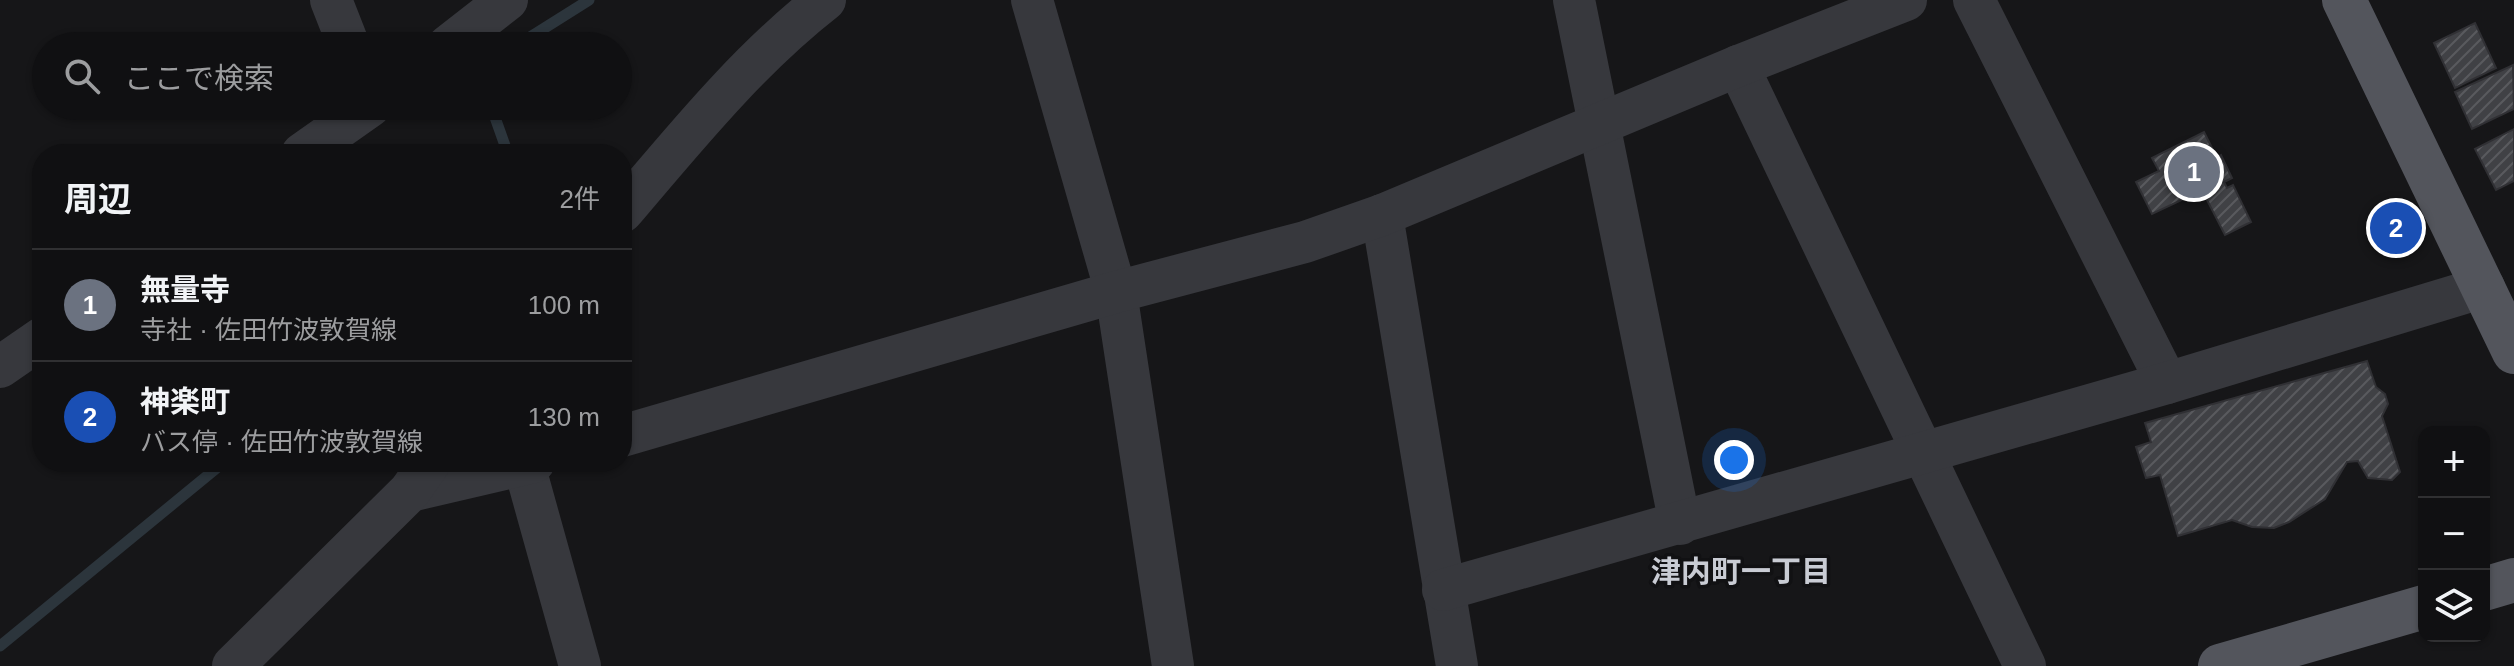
<!DOCTYPE html>
<html lang="ja">
<meta charset="utf-8">
<style>
body{margin:0;font-family:Helvetica,"Noto Sans JP",sans-serif;background:#19191b;color:#f1f3f6}
.controls{position:absolute;right:24px;bottom:24px;display:grid;overflow:hidden;border-radius:16px;box-shadow:0 2px 6px #0004}
.controls button{width:72px;height:72px;display:grid;place-items:center;padding:0;border:0;border-bottom:2px solid #303032;background:#101012;color:#f1f3f6;font:40px sans-serif}
.you{position:absolute;left:1734px;top:460px;width:28px;height:28px;margin:-20px;border:6px solid #fff;border-radius:50%;background:#1a73e8;box-shadow:0 0 0 12px #1a73e833}
.badge{display:grid;place-items:center;width:52px;height:52px;border-radius:50%;background:#0f766e;color:#fff;font-size:26px;font-weight:700}
.pin{position:absolute;translate:-50% -50%;border:4px solid #fff;box-shadow:0 2px 8px #0006}
.list{margin:0;padding:0;list-style:none}
h2{display:flex;justify-content:space-between;align-items:center;height:104px;margin:0;padding:0 32px;font-size:34px}
h2 small{font-size:26px;font-weight:400;color:#9c9d9f}
.list li{display:grid;grid-template-columns:52px 1fr auto;gap:24px;align-items:center;box-sizing:border-box;height:112px;padding:0 32px;border-top:2px solid #303032}
.list b{display:block;font-size:30px;white-space:nowrap}
.list p{margin:0;font-size:26px;white-space:nowrap;color:#9c9d9f}
.list em{font-size:26px;font-style:normal;color:#9c9d9f}
.icon{flex:none;width:44px;height:44px;fill:none;stroke:currentColor;stroke-width:2;stroke-linecap:round;stroke-linejoin:round}
.map{position:relative;flex:none;width:2514px;height:666px;overflow:hidden}
.search{position:absolute;background:#101012;box-shadow:0 2px 6px #0004;left:32px;top:32px;width:600px;height:88px;display:flex;align-items:center;gap:20px;box-sizing:border-box;padding:0 28px;border-radius:44px;color:#9c9d9f;font-size:30px}
.panel{position:absolute;background:#101012;box-shadow:0 2px 6px #0004;left:32px;top:144px;width:600px;height:328px;border-radius:32px}
.map>svg:first-child{display:block}
.lines{fill:none;stroke-linecap:round;stroke-linejoin:round}
.stream{stroke:#2c353c;stroke-width:11}
.building{fill:url(#building-hatch);stroke:#303034;stroke-width:2}
.minor{stroke:#37383d;stroke-width:42}
.major{stroke:#53555c;stroke-width:44}
.labels{text-anchor:middle;stroke-width:7;stroke-linejoin:round;paint-order:stroke}
.neighbourhood-label{font-size:30px;font-weight:bold;fill:#c9ccd4;stroke:#111113}
</style>
<div class="map">
<svg width="2514" height="666" viewBox="0 0 2514 666">
<defs>
<pattern id="building-hatch" width="6" height="6" patternUnits="userSpaceOnUse" patternTransform="scale(2)"><rect width="6" height="6" fill="#404145"/><path d="M-1 1l2-2M0 6l6-6M5 7l2-2" fill="none" stroke="#595a5e"/></pattern>
</defs>
<rect width="100%" height="100%" fill="#161618"/>
<g class="lines">
<g class="stream">
<polyline points="516,46 589,0"/>
<polyline points="491,106 508,154"/>
<polyline points="0,646 224,462"/>
</g>
</g>
<g class="building">
<polygon points="2475,23 2496,68 2455,88 2434,43"/>
<polygon points="2513,65 2514,109 2472,129 2455,92"/>
<polygon points="2514,129 2514,181 2496,190 2475,149"/>
<polygon points="2204,132 2217,158 2221,155 2232,178 2224,182 2227,188 2233,185 2251,222 2225,235 2204,194 2196,198 2194,194 2152,214 2136,182 2159,171 2152,158"/>
<polygon points="2367,361 2376,387 2385,394 2388,404 2382,416 2400,472 2392,480 2368,478 2358,461 2347,462 2325,499 2289,522 2274,528 2252,527 2232,520 2178,536 2160,475 2146,478 2136,447 2151,442 2145,423"/>
</g>
<g class="lines">
<g class="minor">
<polyline points="331,0 349,46"/>
<polyline points="1032,0 1116,292 1173,666"/>
<polyline points="1574,0 1680,524"/>
<polyline points="1974,0 2167,383"/>
<polyline points="448,46 507,0"/>
<polyline points="1738,66 2025,666"/>
<polyline points="302,154 370,106"/>
<path d="M622,212c63,-74 126,-152 203,-212"/>
<polyline points="1382,215 1457,666"/>
<polyline points="0,367 42,338"/>
<polyline points="622,436 1116,292 1305,242 1382,215 1738,66 1906,0"/>
<polyline points="524,465 580,666"/>
<polyline points="410,491 534,462"/>
<polyline points="1443,590 2167,383 2484,287"/>
<polyline points="233,666 410,491 430,462"/>
</g>
<g class="major">
<polyline points="2344,0 2514,352"/>
<polyline points="2484,589 2514,580"/>
<polyline points="2220,666 2424,607"/>
</g>
</g>
<g class="labels">
<g class="neighbourhood-label">
<text x="1741" y="582">津内町一丁目</text>
</g>
</g>
</svg>
<div class="controls">
<button>+</button>
<button>−</button>
<button><svg class="icon" aria-label="layers" viewBox="0 0 24 24"><path d="M12 4l9 5-9 5-9-5zM3 14l9 5 9-5"/></svg></button>
</div>
<div class="you"></div>
<div class="pin badge" style="left:2194px;top:172px;background:#6b7280">1</div>
<div class="pin badge" style="left:2396px;top:228px;background:#1a4fb4">2</div>
<div class="search"><svg class="icon" aria-label="search" viewBox="0 0 24 24"><circle cx="10" cy="10" r="6"/><path d="M15 15l6 6"/></svg>ここで検索</div>
<section class="panel">
<h2>周辺<small>2件</small></h2>
<ul class="list">
<li><span class="badge" style="background:#6b7280">1</span><div><b>無量寺</b><p>寺社 · 佐田竹波敦賀線</p></div><em>100 m</em></li>
<li><span class="badge" style="background:#1a4fb4">2</span><div><b>神楽町</b><p>バス停 · 佐田竹波敦賀線</p></div><em>130 m</em></li>
</ul>
</section>
</div>
